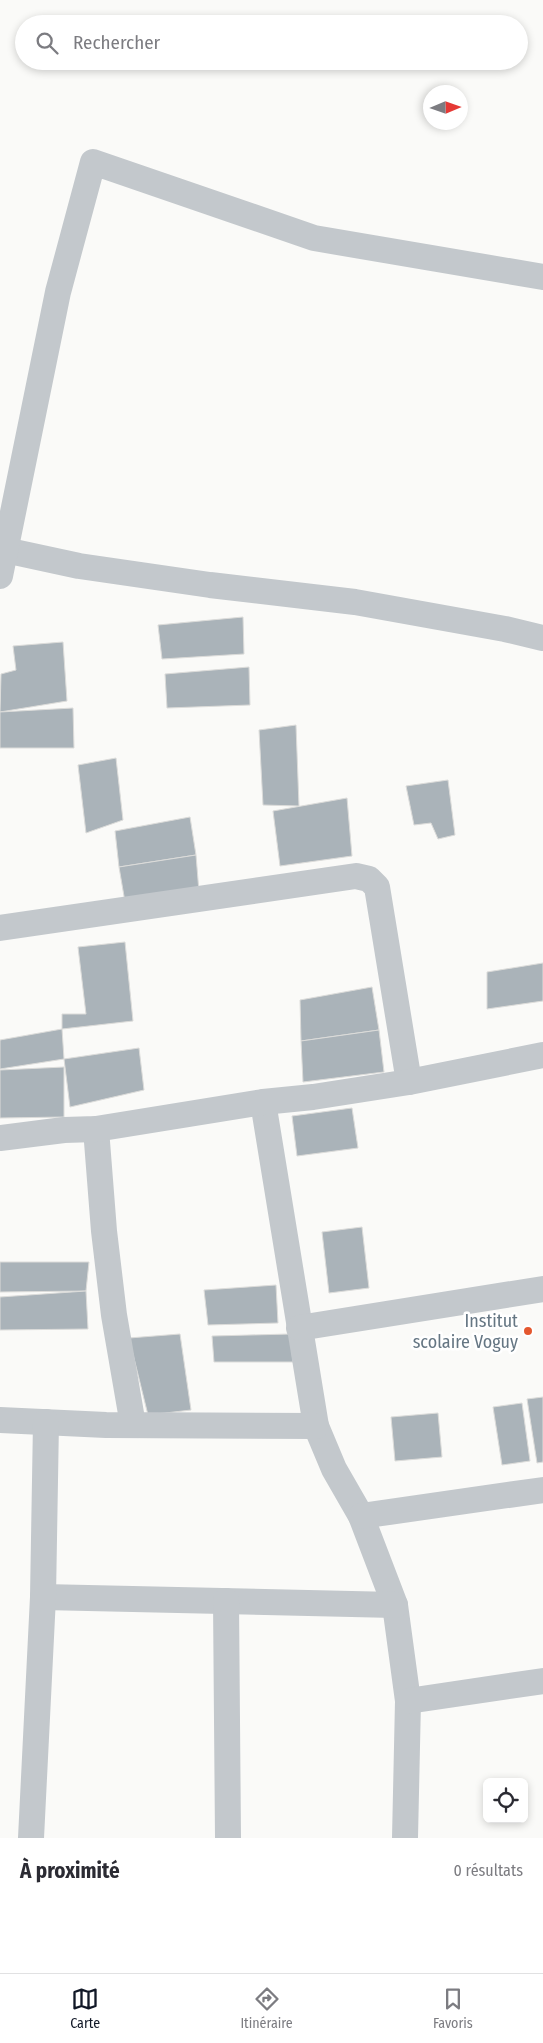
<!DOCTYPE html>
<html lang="fr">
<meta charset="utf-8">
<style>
body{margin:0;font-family:"Fira Sans Condensed",sans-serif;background:#f7f7f7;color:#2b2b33}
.controls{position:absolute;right:15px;bottom:15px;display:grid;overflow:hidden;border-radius:8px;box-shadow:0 2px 8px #0003}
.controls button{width:45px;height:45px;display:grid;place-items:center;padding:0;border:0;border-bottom:1px solid #e1e1e2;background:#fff;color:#2b2b33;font:25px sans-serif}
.compass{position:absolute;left:423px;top:85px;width:45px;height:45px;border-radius:50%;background:#fff;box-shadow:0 2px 8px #0003;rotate:88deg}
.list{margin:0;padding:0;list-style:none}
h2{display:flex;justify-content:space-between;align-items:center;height:65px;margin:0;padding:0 20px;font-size:21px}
h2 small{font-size:16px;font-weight:400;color:#7c7c81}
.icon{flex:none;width:28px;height:28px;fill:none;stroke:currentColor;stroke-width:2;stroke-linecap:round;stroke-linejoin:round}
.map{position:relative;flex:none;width:543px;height:1838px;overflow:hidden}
.search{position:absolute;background:#fff;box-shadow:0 2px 8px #0003;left:15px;right:15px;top:15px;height:55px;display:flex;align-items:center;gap:12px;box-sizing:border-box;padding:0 18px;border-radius:28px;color:#7c7c81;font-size:19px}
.sheet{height:135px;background:#fff}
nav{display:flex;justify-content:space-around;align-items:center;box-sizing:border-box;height:70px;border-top:1px solid #e1e1e2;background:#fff;font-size:14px;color:#7c7c81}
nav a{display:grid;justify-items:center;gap:2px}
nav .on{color:#111827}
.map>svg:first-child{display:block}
.building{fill:#aab3b9;stroke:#dcdcda}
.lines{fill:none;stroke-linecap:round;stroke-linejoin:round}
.minor{stroke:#c3c8cc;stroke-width:26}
.poi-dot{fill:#e4572e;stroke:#fff;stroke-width:2}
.labels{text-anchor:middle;stroke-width:5;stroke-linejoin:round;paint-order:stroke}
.poi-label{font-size:18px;fill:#657683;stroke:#fff;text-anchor:end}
</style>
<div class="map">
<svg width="543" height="1838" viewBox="0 0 543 1838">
<rect width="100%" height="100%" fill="#fafaf8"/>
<g class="building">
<polygon points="243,617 244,654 162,659 158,625"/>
<polygon points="63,642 67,701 0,712 1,674 16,670 13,646"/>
<polygon points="249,667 250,705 167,708 165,674"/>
<polygon points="73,708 74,748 0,748 0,712"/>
<polygon points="296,725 299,806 263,805 259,730"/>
<polygon points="116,758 123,820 86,833 78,765"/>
<polygon points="448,780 455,835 438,839 431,823 414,825 406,786"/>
<polygon points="347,798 352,856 280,866 273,811"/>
<polygon points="190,817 196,855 119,867 115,831"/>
<polygon points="196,855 199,892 125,902 119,867"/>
<polygon points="125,942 133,1021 62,1029 62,1014 86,1014 78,947"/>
<polygon points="543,963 543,1001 487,1009 487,972"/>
<polygon points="372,987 379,1030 301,1041 300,1000"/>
<polygon points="62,1029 64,1059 0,1069 0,1040"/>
<polygon points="379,1030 384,1072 303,1082 301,1041"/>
<polygon points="139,1048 144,1090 70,1107 64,1059"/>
<polygon points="64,1067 64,1117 0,1118 0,1070"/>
<polygon points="352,1108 358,1148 297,1156 292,1116"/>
<polygon points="362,1227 369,1288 329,1293 322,1232"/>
<polygon points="0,1262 89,1262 86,1291 0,1292"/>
<polygon points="276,1285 278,1323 208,1325 204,1290"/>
<polygon points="86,1291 88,1329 0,1330 0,1297"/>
<polygon points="180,1334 191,1410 148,1415 129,1338"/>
<polygon points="290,1334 293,1362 214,1362 212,1336"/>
<polygon points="543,1397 543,1462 537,1463 527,1399"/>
<polygon points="522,1403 530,1461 502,1465 493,1407"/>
<polygon points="438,1413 442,1457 395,1461 391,1417"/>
</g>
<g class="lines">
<g class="minor">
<polyline points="0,549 79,566 210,585 355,602 505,629 543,638"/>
<polyline points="0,576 58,292 93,162 314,238 543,277"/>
<polyline points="0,928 356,876 369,879 377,887 409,1082"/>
<polyline points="263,1102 316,1426 334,1469 361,1516 395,1605 408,1701 405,1838"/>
<polyline points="96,1129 104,1231 114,1315 133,1425"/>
<polyline points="0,1138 64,1130 96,1129 263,1102 313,1097 409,1082 543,1055"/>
<polyline points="299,1328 543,1289"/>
<polyline points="0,1420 106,1425 316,1426"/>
<polyline points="361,1516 543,1490"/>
<polyline points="43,1597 395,1605"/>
<polyline points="226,1601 228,1838"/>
<polyline points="408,1701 543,1681"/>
<polyline points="31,1838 43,1597 46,1422"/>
</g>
</g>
<circle class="poi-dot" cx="528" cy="1331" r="5"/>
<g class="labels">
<g class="poi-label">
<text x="518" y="1327">Institut<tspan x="518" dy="21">scolaire Voguy</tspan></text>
</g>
</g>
</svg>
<div class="controls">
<button><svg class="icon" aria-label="locate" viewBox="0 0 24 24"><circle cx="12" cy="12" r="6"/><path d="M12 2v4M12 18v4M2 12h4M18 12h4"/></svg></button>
</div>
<svg class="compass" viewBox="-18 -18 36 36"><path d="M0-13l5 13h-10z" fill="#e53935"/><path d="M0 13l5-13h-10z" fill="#7c7c81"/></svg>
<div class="search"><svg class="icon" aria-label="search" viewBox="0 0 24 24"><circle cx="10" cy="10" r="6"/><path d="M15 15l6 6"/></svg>Rechercher</div>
</div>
<section class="sheet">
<h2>À proximité<small>0 résultats</small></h2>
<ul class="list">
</ul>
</section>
<nav>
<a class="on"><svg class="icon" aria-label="map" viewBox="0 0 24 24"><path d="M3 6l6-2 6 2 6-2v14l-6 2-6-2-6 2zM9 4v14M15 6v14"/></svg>Carte</a>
<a><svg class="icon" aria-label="directions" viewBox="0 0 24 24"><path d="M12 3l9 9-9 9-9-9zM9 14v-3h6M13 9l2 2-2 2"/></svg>Itinéraire</a>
<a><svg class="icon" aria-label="saved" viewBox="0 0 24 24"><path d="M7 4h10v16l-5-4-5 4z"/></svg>Favoris</a>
</nav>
